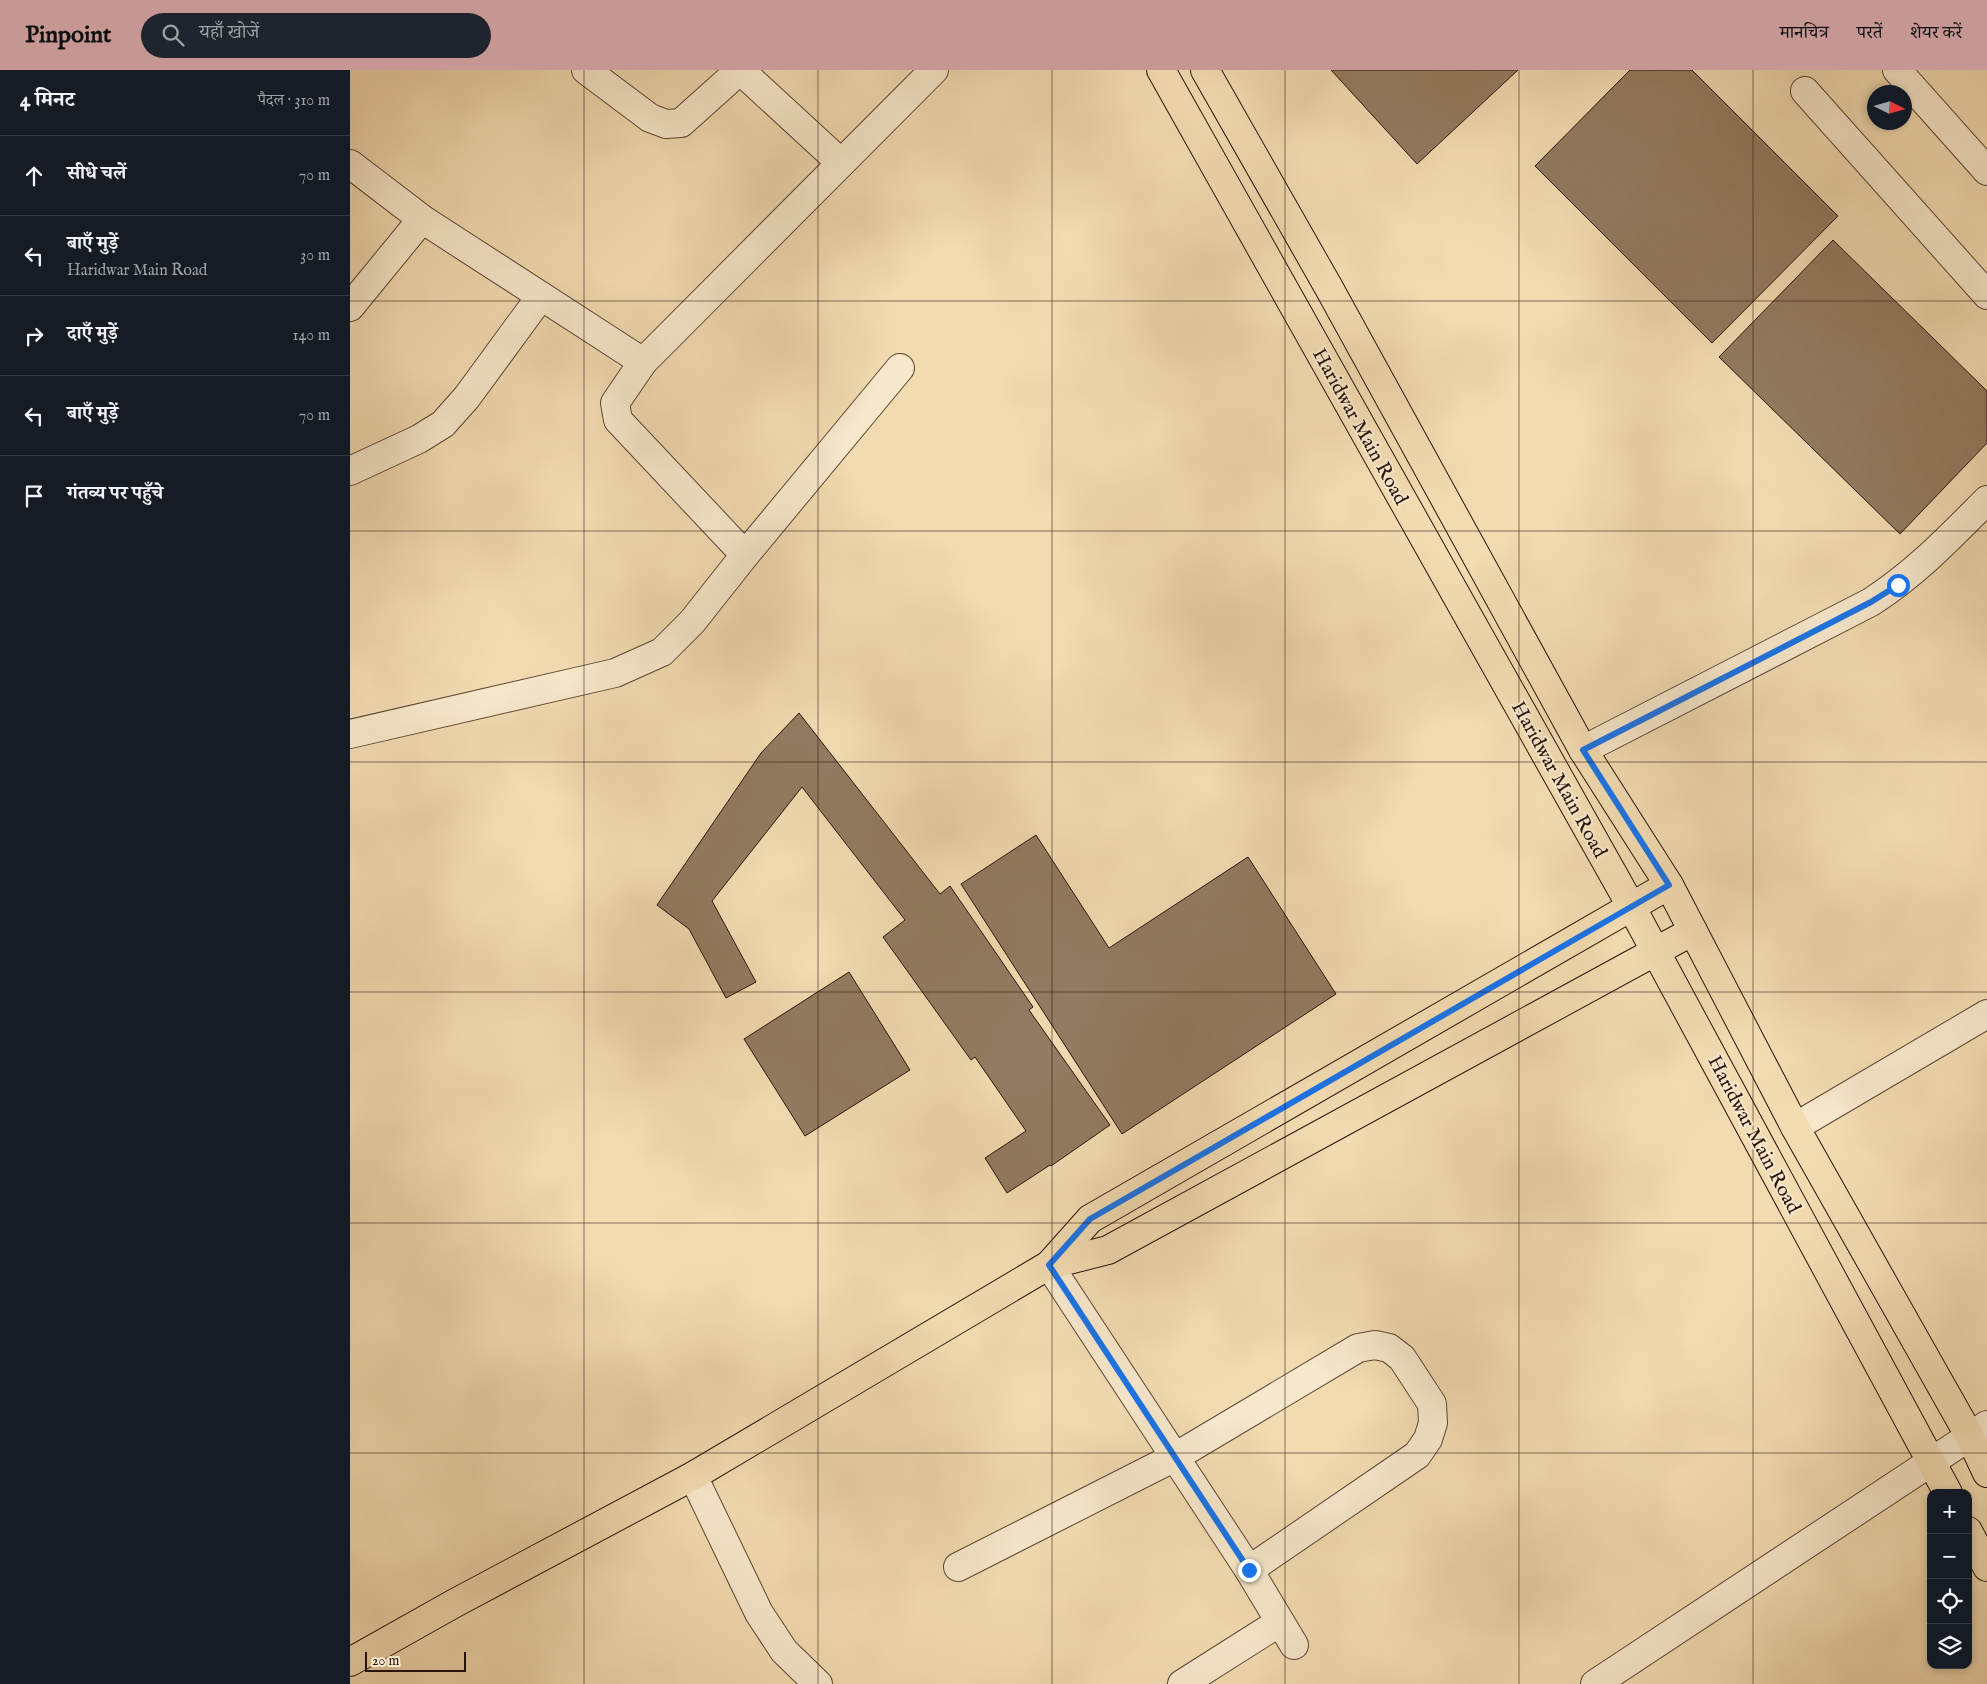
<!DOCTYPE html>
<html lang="hi">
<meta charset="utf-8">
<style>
body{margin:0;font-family:"IM FELL English","Noto Serif Devanagari",serif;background:#20242c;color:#f1f3f6}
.controls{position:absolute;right:15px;bottom:15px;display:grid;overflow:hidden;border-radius:10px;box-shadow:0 2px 8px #0003}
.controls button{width:45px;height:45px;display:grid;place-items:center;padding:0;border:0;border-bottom:1px solid #363941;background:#171b24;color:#f1f3f6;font:25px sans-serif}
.compass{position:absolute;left:1517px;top:15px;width:45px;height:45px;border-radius:50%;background:#171b24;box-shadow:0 2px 8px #0003;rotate:95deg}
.scale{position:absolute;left:15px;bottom:12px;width:101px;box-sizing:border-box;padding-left:5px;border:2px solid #2a130b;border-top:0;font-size:14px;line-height:18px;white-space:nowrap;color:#2a130b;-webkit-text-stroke:4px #f7e8cc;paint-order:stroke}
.stop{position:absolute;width:15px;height:15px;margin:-11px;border:4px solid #1a73e8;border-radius:50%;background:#fff}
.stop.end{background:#1a73e8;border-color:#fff;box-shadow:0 1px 5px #0008}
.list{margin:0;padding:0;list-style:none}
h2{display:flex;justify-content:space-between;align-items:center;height:65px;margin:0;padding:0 20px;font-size:21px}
h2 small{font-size:16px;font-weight:400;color:#9ea1a6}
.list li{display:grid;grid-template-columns:32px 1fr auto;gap:15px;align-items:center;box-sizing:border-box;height:80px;padding:0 20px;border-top:1px solid #363941}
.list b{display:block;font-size:19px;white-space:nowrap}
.list p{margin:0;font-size:16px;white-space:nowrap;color:#9ea1a6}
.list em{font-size:16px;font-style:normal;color:#9ea1a6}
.icon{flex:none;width:28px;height:28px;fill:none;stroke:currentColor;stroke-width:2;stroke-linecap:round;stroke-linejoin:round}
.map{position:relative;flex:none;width:1637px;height:1614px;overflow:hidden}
header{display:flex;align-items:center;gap:30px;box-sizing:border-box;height:70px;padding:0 25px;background:#c59692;color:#111}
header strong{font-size:24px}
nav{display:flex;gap:28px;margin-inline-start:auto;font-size:18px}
.search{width:350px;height:45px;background:#20242c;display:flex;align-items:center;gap:12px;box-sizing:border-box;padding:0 18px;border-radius:28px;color:#9ea1a6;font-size:19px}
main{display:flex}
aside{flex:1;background:#171b24}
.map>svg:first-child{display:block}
.building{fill:#927b61;stroke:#2a130b}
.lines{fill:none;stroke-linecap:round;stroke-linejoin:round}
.minor-casing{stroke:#5c4534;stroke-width:30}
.major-casing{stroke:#2a130b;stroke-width:30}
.minor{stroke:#f7e8cc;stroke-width:28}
.major{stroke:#f2dbb1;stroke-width:28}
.route{stroke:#1a73e8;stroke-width:6}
.grid{fill:none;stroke:#2a130b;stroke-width:1;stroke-opacity:0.55}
.labels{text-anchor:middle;stroke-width:4;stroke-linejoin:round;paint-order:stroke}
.street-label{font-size:20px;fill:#2a130b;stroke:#f7e8cc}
</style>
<header>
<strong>Pinpoint</strong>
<div class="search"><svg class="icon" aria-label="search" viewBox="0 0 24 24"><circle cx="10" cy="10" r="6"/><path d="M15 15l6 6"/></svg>यहाँ खोजें</div>
<nav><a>मानचित्र</a><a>परतें</a><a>शेयर करें</a></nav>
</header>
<main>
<aside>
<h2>4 मिनट<small>पैदल · 310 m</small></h2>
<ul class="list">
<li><svg class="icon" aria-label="ahead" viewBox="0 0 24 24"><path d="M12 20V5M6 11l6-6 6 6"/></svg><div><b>सीधे चलें</b></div><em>70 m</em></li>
<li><svg class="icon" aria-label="left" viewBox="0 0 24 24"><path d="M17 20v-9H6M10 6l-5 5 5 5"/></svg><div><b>बाएँ मुड़ें</b><p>Haridwar Main Road</p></div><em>30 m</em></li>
<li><svg class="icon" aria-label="right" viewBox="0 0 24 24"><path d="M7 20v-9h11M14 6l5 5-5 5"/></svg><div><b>दाएँ मुड़ें</b></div><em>140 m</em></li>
<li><svg class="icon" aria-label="left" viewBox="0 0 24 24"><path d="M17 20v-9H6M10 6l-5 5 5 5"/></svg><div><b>बाएँ मुड़ें</b></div><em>70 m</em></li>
<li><svg class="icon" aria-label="arrive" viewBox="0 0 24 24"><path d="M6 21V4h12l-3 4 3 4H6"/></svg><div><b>गंतव्य पर पहुँचे</b></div></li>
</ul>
</aside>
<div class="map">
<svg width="1637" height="1614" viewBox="0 0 1637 1614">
<rect width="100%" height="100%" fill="#f2dbb1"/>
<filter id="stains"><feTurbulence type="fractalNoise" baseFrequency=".004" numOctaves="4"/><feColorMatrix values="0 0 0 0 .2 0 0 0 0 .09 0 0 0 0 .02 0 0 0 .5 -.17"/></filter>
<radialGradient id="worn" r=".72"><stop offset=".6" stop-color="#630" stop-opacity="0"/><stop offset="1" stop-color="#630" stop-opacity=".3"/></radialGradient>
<g class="building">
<polygon points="981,0 1168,0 1067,94"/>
<polygon points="1280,0 1342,0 1488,146 1362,273 1185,96"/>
<polygon points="1483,170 1637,321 1637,373 1550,464 1369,287"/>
<polygon points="449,643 590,824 600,816 683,937 679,940 760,1055 701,1096 700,1095 657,1123 635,1088 676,1061 625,987 621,990 533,867 555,850 452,717 362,831 406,912 376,928 339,859 307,835 411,683"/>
<polygon points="686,765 759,878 898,787 986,924 772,1064 611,814"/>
<polygon points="499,902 560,1000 455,1066 394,969"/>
</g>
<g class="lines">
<defs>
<g id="minor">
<polyline points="236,0 300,48 316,54 331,53 390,0"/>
<polyline points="390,0 491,93"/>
<polyline points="1547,0 1637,101"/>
<polyline points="1455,21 1637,225"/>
<polyline points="0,94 72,149 293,292"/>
<polyline points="0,237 72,149"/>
<polyline points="0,401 69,369 93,354 117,327 191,226"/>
<polyline points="395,485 268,350 265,333 293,292 584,0"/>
<polyline points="0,664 265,603 312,582 342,552 395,485 550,298"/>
<path d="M1233,680l288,-148c45,-29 78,-64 116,-102"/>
<polyline points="1445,1057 1637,944"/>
<polyline points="699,1195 899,1500 944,1575"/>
<polyline points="343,1406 409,1543 434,1581 468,1614"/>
<polyline points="608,1497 825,1387 1008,1278 1025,1275 1039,1278 1052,1288 1082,1334 1083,1353 1078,1369 1067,1385 899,1500"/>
<polyline points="832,1614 930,1552"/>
<polyline points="1245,1614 1637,1355"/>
</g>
<g id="major">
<polyline points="811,0 1281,836 1598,1423"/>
<polyline points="855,0 979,218 1233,680 1319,815 1445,1057 1619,1365 1637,1403"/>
<polyline points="699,1195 740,1149 1319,815"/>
<polyline points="1618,1461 1637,1497"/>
<polyline points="0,1592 105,1533 343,1406 699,1195 758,1180 1343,861"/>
</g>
</defs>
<use href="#minor" class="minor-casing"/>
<use href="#major" class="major-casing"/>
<use href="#minor" class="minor"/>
<use href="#major" class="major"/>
</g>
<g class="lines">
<polyline class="route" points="899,1500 699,1195 740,1149 1319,815 1233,680 1521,532 1548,515"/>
</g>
<path class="grid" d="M234,0v1614M468,0v1614M702,0v1614M935,0v1614M1169,0v1614M1403,0v1614M0,231h1637M0,461h1637M0,692h1637M0,922h1637M0,1153h1637M0,1383h1637"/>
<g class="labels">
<g class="street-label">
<text transform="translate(1011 356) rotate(61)" y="7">Haridwar Main Road</text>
<text transform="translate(1210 709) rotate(61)" y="7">Haridwar Main Road</text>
<text transform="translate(1405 1064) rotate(62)" y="7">Haridwar Main Road</text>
</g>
</g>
<rect width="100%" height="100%" filter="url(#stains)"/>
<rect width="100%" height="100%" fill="url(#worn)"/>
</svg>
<div class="controls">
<button>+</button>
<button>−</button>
<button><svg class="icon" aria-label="locate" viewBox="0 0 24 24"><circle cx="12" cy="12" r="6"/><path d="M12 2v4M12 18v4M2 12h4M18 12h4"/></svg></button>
<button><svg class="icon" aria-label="layers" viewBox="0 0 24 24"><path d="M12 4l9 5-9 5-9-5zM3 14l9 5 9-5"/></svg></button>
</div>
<svg class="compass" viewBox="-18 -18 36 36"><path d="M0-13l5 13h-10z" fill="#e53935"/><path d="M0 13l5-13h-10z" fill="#9ea1a6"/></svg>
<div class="scale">20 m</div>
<div class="stop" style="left:1548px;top:515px"></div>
<div class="stop end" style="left:899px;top:1500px"></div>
</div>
</main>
